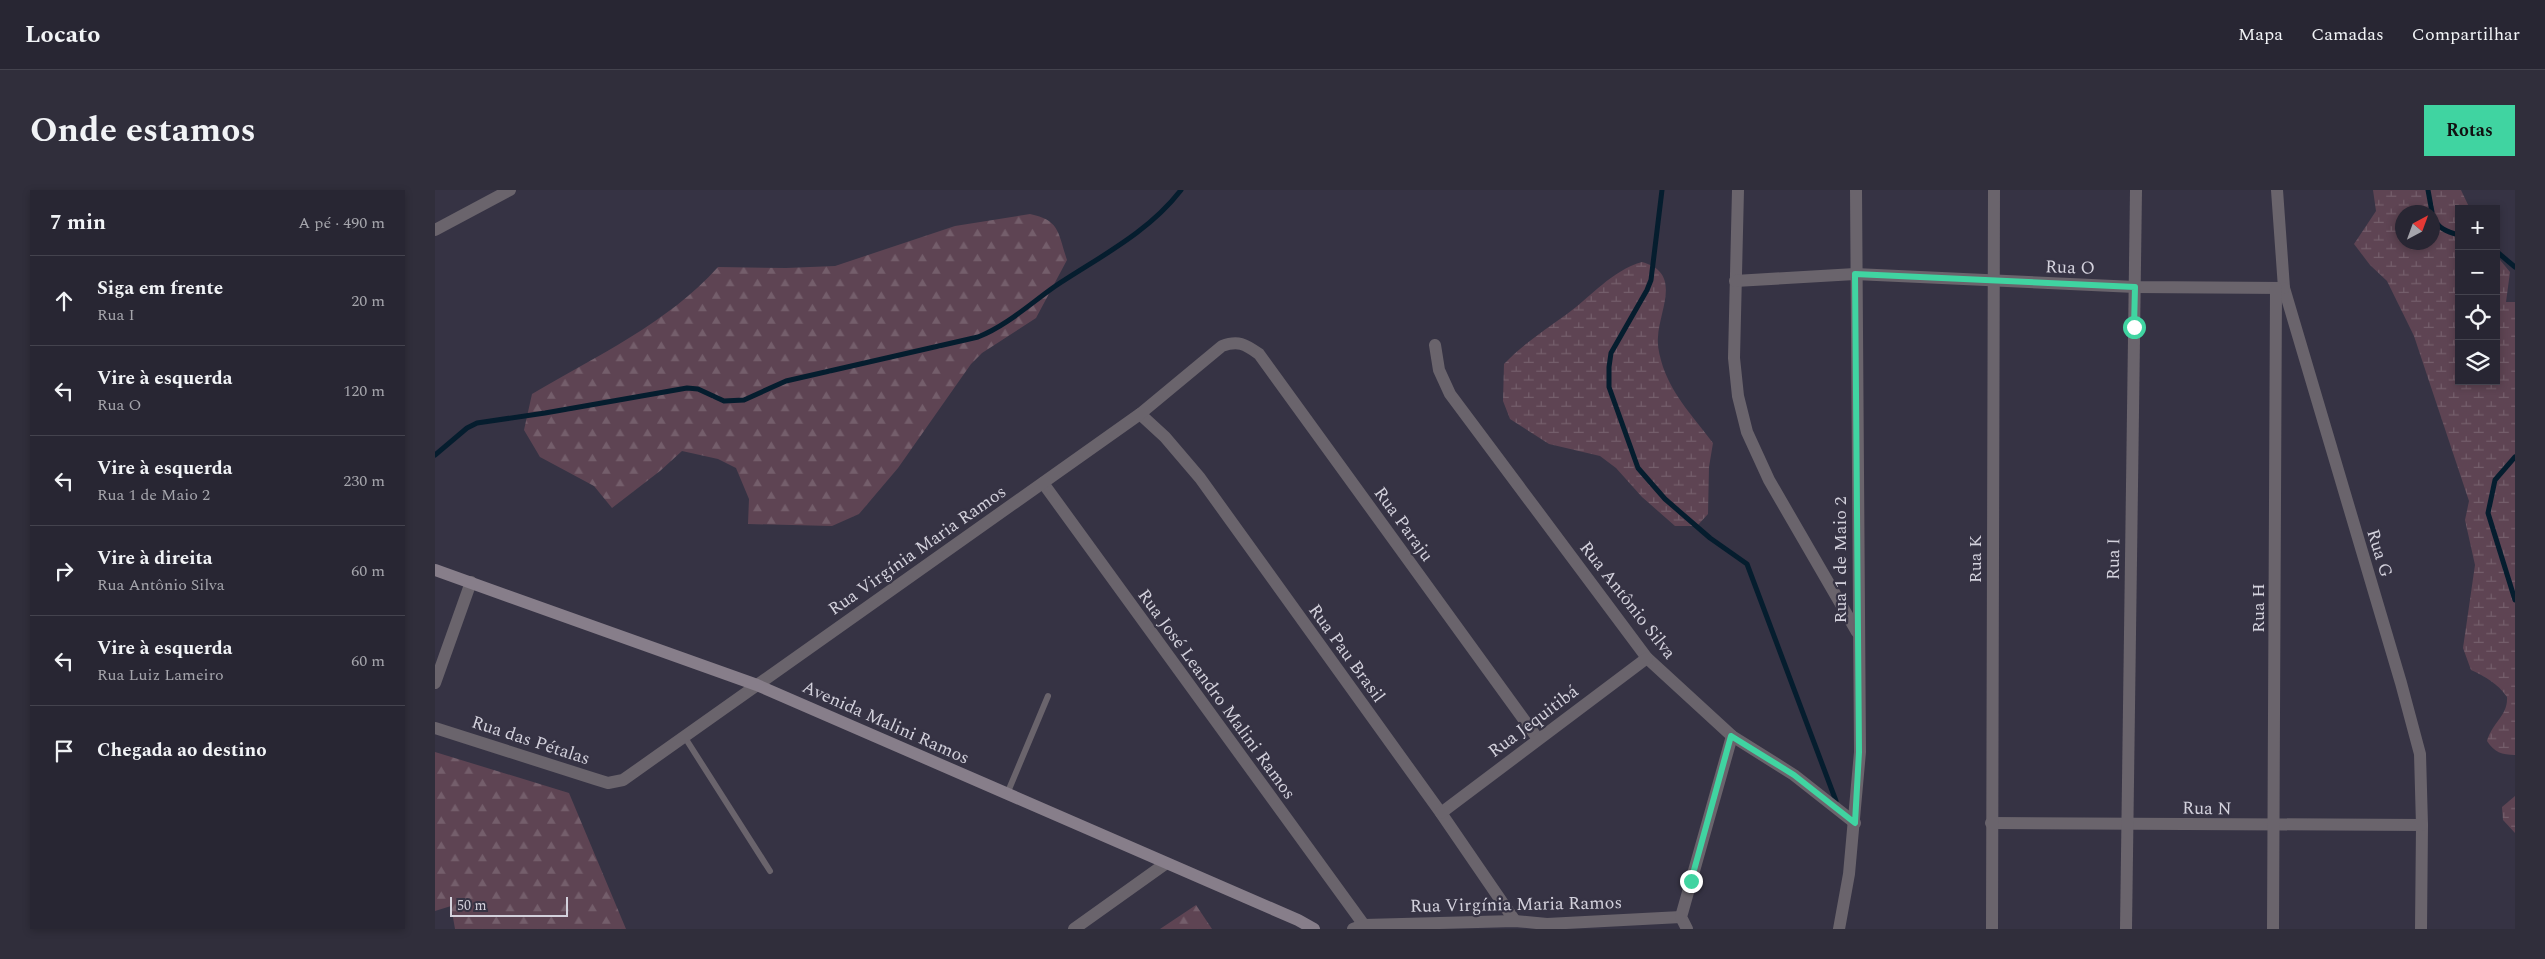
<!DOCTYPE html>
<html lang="pt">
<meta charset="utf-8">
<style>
body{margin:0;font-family:Spectral,serif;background:#302e3b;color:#f1f3f6}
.controls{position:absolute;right:15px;top:15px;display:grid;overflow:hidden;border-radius:0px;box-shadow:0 2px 8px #0003}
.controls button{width:45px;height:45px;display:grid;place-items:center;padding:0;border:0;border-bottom:1px solid #44434e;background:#282633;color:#f1f3f6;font:25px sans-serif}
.compass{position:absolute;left:1960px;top:15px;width:45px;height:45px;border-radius:50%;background:#282633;box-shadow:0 2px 8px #0003;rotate:41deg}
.scale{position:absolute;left:15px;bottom:12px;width:118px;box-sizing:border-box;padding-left:5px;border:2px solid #d3d1dc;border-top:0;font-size:14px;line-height:18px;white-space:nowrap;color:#d3d1dc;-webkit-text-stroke:4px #363344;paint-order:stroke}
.stop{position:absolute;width:15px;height:15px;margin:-11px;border:4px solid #40d4a1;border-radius:50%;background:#fff}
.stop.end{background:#40d4a1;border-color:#fff;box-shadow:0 1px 5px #0008}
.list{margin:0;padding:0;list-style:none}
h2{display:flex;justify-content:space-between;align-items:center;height:65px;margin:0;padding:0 20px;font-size:21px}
h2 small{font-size:16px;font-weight:400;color:#a5a5ac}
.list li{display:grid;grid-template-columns:32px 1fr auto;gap:15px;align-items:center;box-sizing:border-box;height:90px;padding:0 20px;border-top:1px solid #44434e}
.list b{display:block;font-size:19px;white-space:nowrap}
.list p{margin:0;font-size:16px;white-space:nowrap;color:#a5a5ac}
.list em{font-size:16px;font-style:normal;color:#a5a5ac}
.icon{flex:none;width:28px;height:28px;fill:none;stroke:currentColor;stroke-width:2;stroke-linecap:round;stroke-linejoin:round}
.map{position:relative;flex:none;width:2080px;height:739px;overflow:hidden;border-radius:0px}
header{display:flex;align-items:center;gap:30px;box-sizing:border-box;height:70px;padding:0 25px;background:#282633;border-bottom:1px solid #44434e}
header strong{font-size:24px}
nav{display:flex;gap:28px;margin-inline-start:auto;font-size:18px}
.intro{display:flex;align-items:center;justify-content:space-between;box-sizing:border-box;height:120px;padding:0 30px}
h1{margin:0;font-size:35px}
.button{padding:12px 22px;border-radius:0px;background:#40d4a1;color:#111;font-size:18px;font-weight:700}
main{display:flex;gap:30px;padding:0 30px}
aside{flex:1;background:#282633;border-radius:0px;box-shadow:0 2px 8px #0003}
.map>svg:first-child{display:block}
.forest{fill:url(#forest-firs)}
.wetland{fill:url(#wetland-marsh);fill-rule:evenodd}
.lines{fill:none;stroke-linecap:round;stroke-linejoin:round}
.stream{stroke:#051d2e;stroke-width:5}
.lane{stroke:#6a646c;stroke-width:6}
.street{stroke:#6a646c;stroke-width:12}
.secondary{stroke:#877e8a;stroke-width:12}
.route{stroke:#40d4a1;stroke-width:6}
.labels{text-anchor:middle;stroke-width:4.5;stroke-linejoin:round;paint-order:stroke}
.street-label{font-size:18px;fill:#d3d1dc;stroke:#363344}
</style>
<header>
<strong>Locato</strong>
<nav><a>Mapa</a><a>Camadas</a><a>Compartilhar</a></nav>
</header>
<div class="intro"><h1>Onde estamos</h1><a class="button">Rotas</a></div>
<main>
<aside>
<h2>7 min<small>A pé · 490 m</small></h2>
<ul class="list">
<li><svg class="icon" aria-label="ahead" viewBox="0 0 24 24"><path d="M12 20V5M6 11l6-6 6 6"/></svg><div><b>Siga em frente</b><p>Rua I</p></div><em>20 m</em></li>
<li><svg class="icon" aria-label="left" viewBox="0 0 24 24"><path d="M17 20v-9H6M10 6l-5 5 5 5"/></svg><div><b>Vire à esquerda</b><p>Rua O</p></div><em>120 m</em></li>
<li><svg class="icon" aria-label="left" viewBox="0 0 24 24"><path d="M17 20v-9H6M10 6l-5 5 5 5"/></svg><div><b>Vire à esquerda</b><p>Rua 1 de Maio 2</p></div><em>230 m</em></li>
<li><svg class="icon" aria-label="right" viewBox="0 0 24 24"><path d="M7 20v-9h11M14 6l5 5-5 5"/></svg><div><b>Vire à direita</b><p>Rua Antônio Silva</p></div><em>60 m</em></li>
<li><svg class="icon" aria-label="left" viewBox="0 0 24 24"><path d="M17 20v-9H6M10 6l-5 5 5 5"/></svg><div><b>Vire à esquerda</b><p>Rua Luiz Lameiro</p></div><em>60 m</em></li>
<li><svg class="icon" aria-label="arrive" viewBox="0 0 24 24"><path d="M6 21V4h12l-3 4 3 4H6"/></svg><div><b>Chegada ao destino</b></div></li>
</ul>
</aside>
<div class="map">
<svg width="2080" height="739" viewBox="0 0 2080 739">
<defs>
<pattern id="forest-firs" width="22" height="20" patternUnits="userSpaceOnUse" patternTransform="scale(1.25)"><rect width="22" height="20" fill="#5e4453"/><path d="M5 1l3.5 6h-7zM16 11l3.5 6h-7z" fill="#745e6b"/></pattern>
<pattern id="wetland-marsh" width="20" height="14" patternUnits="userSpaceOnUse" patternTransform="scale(1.25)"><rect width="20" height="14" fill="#5e4453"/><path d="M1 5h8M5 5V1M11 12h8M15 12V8" fill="none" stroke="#745e6b"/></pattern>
</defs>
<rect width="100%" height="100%" fill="#363344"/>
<g class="forest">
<path d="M595,24c30,6 28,19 37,46l-31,58 -54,35 -11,11 -73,104 -39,46 -27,12 -84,-2 1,-25 -13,-31 -18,-9 -36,-8 -22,20 -48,37 -18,-22 -54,-29 -16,-27 8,-36c64,-38 136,-71 186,-127l68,1 49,-2 120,-40z"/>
<polygon points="0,562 134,603 191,739 20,739 16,716 0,721"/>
<polygon points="761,715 777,739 725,739"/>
</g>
<g class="wetland">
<path d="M1938,0h88l9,19h-11v172h37v-126l14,17 -4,30h9v453c-13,0 -21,-3 -28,-14 6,-20 21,-25 20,-44 -10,-14 -21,-20 -36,-27l-8,-22 12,-83 -10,-45 4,-19 -55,-165 -27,-55 -17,-16 -16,-21 22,-33zM1998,22v30h-30v-30z"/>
<path d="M1207,72c41,11 17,48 16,75 -1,10 2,20 5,30 10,29 32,52 50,76l-4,24 -1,47 -11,12h-22l-33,-29 -26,-29 -16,-12 -51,-12 -39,-25 -7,-18 1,-37c19,-20 41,-34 63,-50 25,-18 44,-43 75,-52z"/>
<polygon points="2080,606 2080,643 2068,630 2067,617"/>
</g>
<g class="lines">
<g class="stream">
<polyline points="1227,0 1216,90 1212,100 1176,163 1174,177 1174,197 1203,278 1230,309 1275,348 1312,374 1401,611"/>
<polyline points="1993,0 1997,22"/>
<path d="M1998,26c4,12 14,16 26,19"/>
<polyline points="2061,61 2080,77"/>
<path d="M0,265l32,-27 10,-5 68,-10 142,-25 11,1 26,12 20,-1 42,-19 192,-44c28,-11 52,-33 76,-50 45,-30 94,-54 127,-97"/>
<polyline points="2080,267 2060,290 2053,323 2080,410"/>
</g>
<g class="lane">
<polyline points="249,546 335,681"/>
<polyline points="572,604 613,506"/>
</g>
<g class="street">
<polyline points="1303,0 1299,168 1303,206 1312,242 1334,290 1422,442"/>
<polyline points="1842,0 1849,98 1966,493 1985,564 1987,635 1986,739"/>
<polyline points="0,40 75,0"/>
<polyline points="1300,91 1420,84 1700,97 1849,98"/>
<polyline points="1000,155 1004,180 1015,204 1212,468 1297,546 1359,585 1420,633"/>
<polyline points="705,224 730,247 765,288 1006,623 1080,731"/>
<polyline points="608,293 929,735"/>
<polyline points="0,493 36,392"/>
<path d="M0,538l160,51 13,4 15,-3 517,-366 82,-68c16,-6 23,-2 37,8l279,385"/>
<polyline points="1006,623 1212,468"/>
<polyline points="1556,633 1987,635"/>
<polyline points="639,739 730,674"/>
<polyline points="918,739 929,735 1080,731 1112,734 1246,727"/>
<polyline points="1252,739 1246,727 1297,546"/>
<polyline points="1404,739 1414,684 1425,562 1421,0"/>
<polyline points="1557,739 1559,0"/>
<polyline points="1691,739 1701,0"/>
<polyline points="1838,739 1841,98"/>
</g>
<polyline class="secondary" points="0,380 322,495 863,730 879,739"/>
</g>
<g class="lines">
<polyline class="route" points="1256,691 1296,546 1359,585 1420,633 1424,562 1420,84 1700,97 1699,137"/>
</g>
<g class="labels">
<g class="street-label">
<text transform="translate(1635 77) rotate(2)" y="6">Rua O</text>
<text transform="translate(969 334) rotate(54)" y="6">Rua Paraju</text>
<text transform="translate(482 360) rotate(-35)" y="6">Rua Virgínia Maria Ramos</text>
<text transform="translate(1945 363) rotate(73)" y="6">Rua G</text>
<text transform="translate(1540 369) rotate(-90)" y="6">Rua K</text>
<text transform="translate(1678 369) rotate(-89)" y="6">Rua I</text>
<text transform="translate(1405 370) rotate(-90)" y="6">Rua 1 de Maio 2</text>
<text transform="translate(1193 410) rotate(52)" y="6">Rua Antônio Silva</text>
<text transform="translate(1823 418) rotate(-90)" y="6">Rua H</text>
<text transform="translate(912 463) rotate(54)" y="6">Rua Pau Brasil</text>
<text transform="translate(782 504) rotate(54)" y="6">Rua José Leandro Malini Ramos</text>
<text transform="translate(1098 531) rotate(-37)" y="6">Rua Jequitibá</text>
<text transform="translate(451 532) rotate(24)" y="6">Avenida Malini Ramos</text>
<text transform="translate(96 550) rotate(18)" y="6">Rua das Pétalas</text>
<text transform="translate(1772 618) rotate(1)" y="6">Rua N</text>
<text transform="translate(1081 714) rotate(-1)" y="6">Rua Virgínia Maria Ramos</text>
</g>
</g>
</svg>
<div class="controls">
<button>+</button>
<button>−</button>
<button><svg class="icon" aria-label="locate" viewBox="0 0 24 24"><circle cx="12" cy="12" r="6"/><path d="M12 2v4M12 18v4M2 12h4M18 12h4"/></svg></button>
<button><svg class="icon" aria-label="layers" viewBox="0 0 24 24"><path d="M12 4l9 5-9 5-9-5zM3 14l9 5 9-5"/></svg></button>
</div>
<svg class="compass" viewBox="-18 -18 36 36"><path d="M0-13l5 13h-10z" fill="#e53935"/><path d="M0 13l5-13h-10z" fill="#a5a5ac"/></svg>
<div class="scale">50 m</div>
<div class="stop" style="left:1699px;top:137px"></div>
<div class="stop end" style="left:1256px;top:691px"></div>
</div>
</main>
